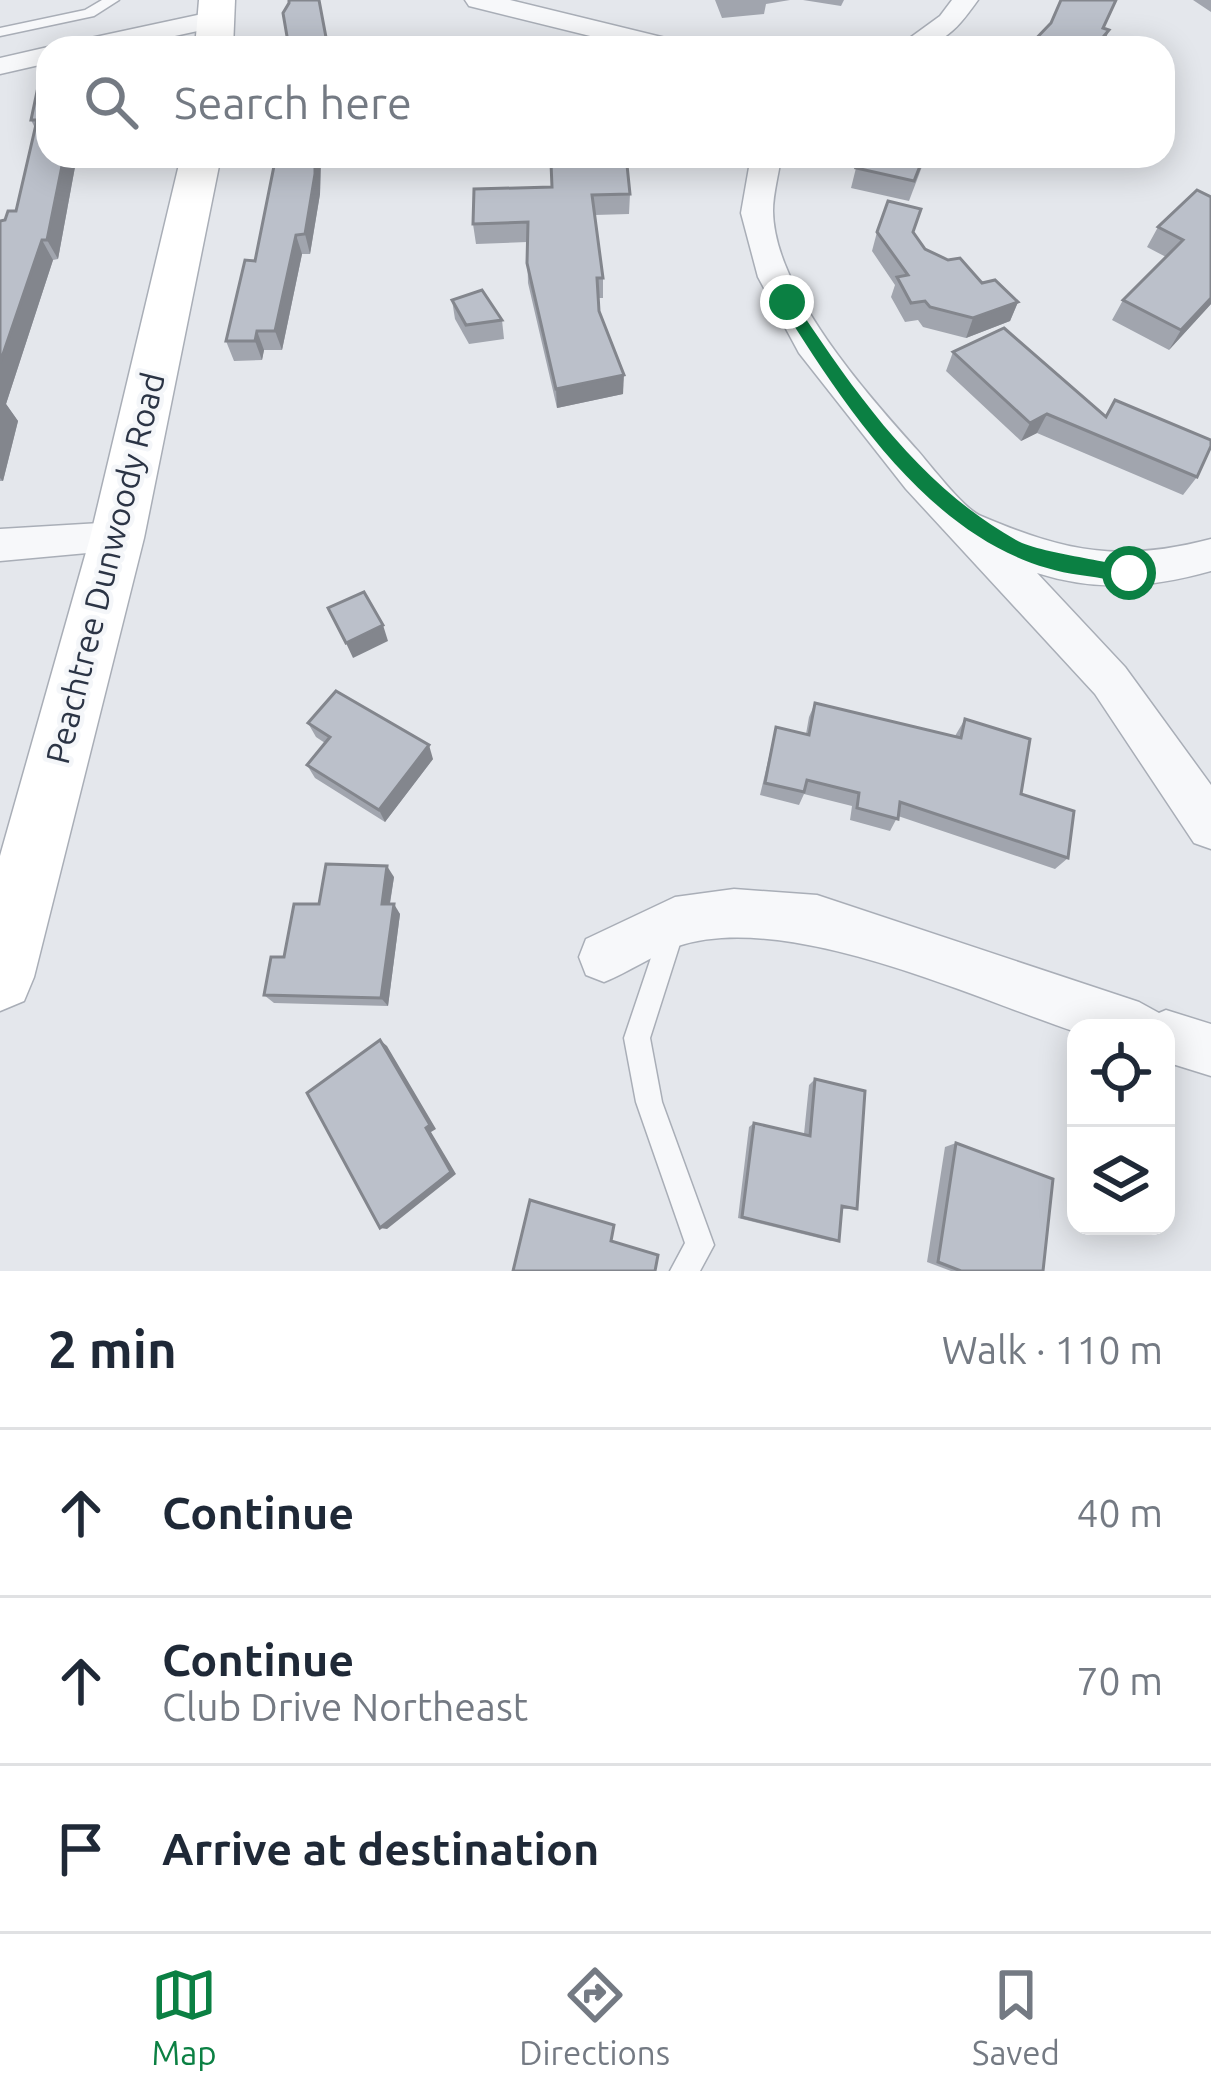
<!DOCTYPE html>
<meta charset="utf-8">
<style>
body{margin:0;font-family:Ubuntu,sans-serif;background:#f2f2f3;color:#1f2937}
.controls{position:absolute;right:36px;bottom:36px;display:grid;overflow:hidden;border-radius:24px;box-shadow:0 6px 30px #0003}
.controls button{width:108px;height:108px;display:grid;place-items:center;padding:0;border:0;border-bottom:3px solid #e0e1e3;background:#fff;color:#1f2937;font:60px sans-serif}
.stop{position:absolute;width:36px;height:36px;margin:-27px;border:9px solid #0b8043;border-radius:50%;background:#fff}
.stop.end{background:#0b8043;border-color:#fff;box-shadow:0 3px 12px #0008}
.list{margin:0;padding:0;list-style:none}
h2{display:flex;justify-content:space-between;align-items:center;height:156px;margin:0;padding:0 48px;font-size:51px}
h2 small{font-size:39px;font-weight:400;color:#747a83}
.list li{display:grid;grid-template-columns:78px 1fr auto;gap:36px;align-items:center;box-sizing:border-box;height:168px;padding:0 48px;border-top:3px solid #e0e1e3}
.list b{display:block;font-size:45px;white-space:nowrap}
.list p{margin:0;font-size:39px;white-space:nowrap;color:#747a83}
.list em{font-size:39px;font-style:normal;color:#747a83}
.icon{flex:none;width:66px;height:66px;fill:none;stroke:currentColor;stroke-width:2;stroke-linecap:round;stroke-linejoin:round}
.map{position:relative;flex:none;width:1211px;height:1271px;overflow:hidden}
.search{position:absolute;background:#fff;box-shadow:0 6px 30px #0003;left:36px;right:36px;top:36px;height:132px;display:flex;align-items:center;gap:30px;box-sizing:border-box;padding:0 42px;border-radius:36px;color:#747a83;font-size:45px}
.sheet{height:660px;background:#fff}
nav{display:flex;justify-content:space-around;align-items:center;box-sizing:border-box;height:168px;border-top:3px solid #e0e1e3;background:#fff;font-size:33px;color:#747a83}
nav a{display:grid;justify-items:center;gap:6px}
nav .on{color:#0b8043}
.map>svg:first-child{display:block}
.lines{fill:none;stroke-linecap:round;stroke-linejoin:round}
.service-casing{stroke:#a9aeb7;stroke-width:3}
.minor-casing{stroke:#a9aeb7;stroke-width:3}
.secondary-casing{stroke:#a9aeb7;stroke-width:3}
.service{fill:#f7f8fa;fill-rule:evenodd}
.minor{fill:#f7f8fa;fill-rule:evenodd}
.secondary{fill:#fff;fill-rule:evenodd}
.wall{fill:#a1a5ae}
.shaded-wall{fill:#83868d}
.building{fill:#bbc0ca;stroke:#83868d;stroke-width:3}
.route{fill:#0b8043}
.labels{text-anchor:middle;stroke-width:9;stroke-linejoin:round;paint-order:stroke}
.street-label{font-size:33px;fill:#2b3445;stroke:#f4f6f9}
</style>
<div class="map">
<svg width="1211" height="1271" viewBox="0 0 1211 1271">
<rect width="100%" height="100%" fill="#e4e7ec"/>
<g class="lines">
<defs>
<g id="service">
<polygon points="102,0 119,0 94,16 0,36 0,28 85,10"/>
<polygon points="673,916 682,919 685,928 650,1038 662,1102 714,1245 700,1271 670,1271 685,1243 636,1102 624,1038 661,928 664,919"/>
</g>
<g id="minor">
<polygon points="465,0 510,0 682,42 686,48 639,48 469,6"/>
<path d="M952,0h26c-25,35 -38,48 -82,48l44,-32z"/>
<polygon points="216,11 229,19 225,25 120,48 68,48 72,42"/>
<polygon points="48,47 53,48 48,48 48,63 0,74 0,58"/>
<path d="M751,156h30c-2,18 -8,37 -8,55 1,79 94,183 145,240 13,15 46,58 63,65 85,36 138,47 230,23v32c-61,17 -114,21 -174,2l88,94 86,118v64l-17,-6 -99,-149 -189,-205 -107,-136 -41,-76 -17,-64z"/>
<polygon points="117,522 131,527 137,538 131,549 0,561 0,529"/>
<path d="M734,889l83,6 322,107 20,11 7,-3 45,14v52l-45,-14v-34h-90v4c-105,-35 -290,-122 -398,-86 -25,9 -49,26 -74,36l-18,-7 -7,-18 7,-18 89,-42z"/>
</g>
<g id="secondary">
<polygon points="199,0 235,0 233,48 195,48"/>
<polygon points="181,156 221,156 144,538 34,977 24,1001 0,1011 0,856 90,538"/>
</g>
</defs>
<use href="#service" class="service-casing"/>
<use href="#minor" class="minor-casing"/>
<use href="#secondary" class="secondary-casing"/>
<use href="#service" class="service"/>
<use href="#minor" class="minor"/>
<use href="#secondary" class="secondary"/>
</g>
<g class="wall">
<polygon points="715,0 790,0 766,4 764,14 722,18"/>
<polygon points="803,0 844,0 841,6"/>
<polygon points="1193,0 1211,0 1211,12"/>
<polygon points="42,68 48,156 77,156 58,259 53,260 6,404 18,421 3,481 0,481 0,221 5,220 16,211 35,128 31,120"/>
<polygon points="274,156 321,156 320,194 310,254 302,254 282,350 264,350 262,360 234,361 226,341 255,261 275,160"/>
<polygon points="926,156 909,201 851,188 856,168"/>
<polygon points="610,166 630,194 629,214 595,215 603,278 603,298 598,298 599,311 623,394 557,408 528,283 527,242 476,244 473,224 552,187"/>
<polygon points="1211,197 1211,304 1169,350 1112,320 1123,300 1166,257 1147,247 1158,227"/>
<polygon points="877,232 913,233 925,249 1018,302 1010,321 966,338 923,327 918,320 905,322 891,297 895,285 872,251"/>
<polygon points="452,300 502,320 504,339 469,344 455,319"/>
<polygon points="953,352 1105,416 1115,400 1197,477 1183,495 1037,433 1021,441 946,371"/>
<polygon points="815,703 955,736 965,719 1068,858 1055,869 898,816 890,831 850,820 852,806 804,794 799,805 760,795 776,727 806,734 809,717"/>
<polygon points="308,723 433,759 385,822 315,778 307,765 325,743 316,737"/>
<polygon points="394,877 390,904 400,914 388,1006 274,1003 264,995 284,957 319,904"/>
<polygon points="815,1079 857,1209 842,1209 839,1241 831,1241 738,1218 749,1127 754,1123 804,1134 809,1085"/>
<polygon points="956,1143 1043,1271 951,1271 927,1262 945,1147"/>
</g>
<g class="shaded-wall">
<polygon points="1109,30 1102,48 1094,48 1097,44"/>
<polygon points="64,156 77,156 58,259 47,240"/>
<polygon points="315,156 321,156 320,194 310,254 305,234"/>
<polygon points="296,235 302,254 282,350 275,331"/>
<polygon points="42,240 53,260 6,404 18,421 3,481 0,478 0,363"/>
<polygon points="1211,298 1211,304 1169,350 1181,330"/>
<polygon points="1018,302 1010,321 966,338 973,318"/>
<polygon points="257,331 264,350 262,360 255,341"/>
<polygon points="624,375 623,394 557,408 556,389"/>
<polygon points="1047,414 1037,433 1021,441 1030,423"/>
<polygon points="383,625 388,641 353,658 346,643"/>
<polygon points="429,745 433,759 385,822 379,810"/>
<polygon points="387,866 394,877 388,914 382,904"/>
<polygon points="394,904 400,914 388,1006 381,998"/>
<polygon points="380,1040 387,1046 436,1129 431,1132 456,1174 387,1229 380,1228"/>
</g>
<g class="building">
<polygon points="289,0 319,0 328,48 289,48 283,13 289,3"/>
<polygon points="1061,0 1116,0 1103,28 1109,30 1094,48 1027,48 1051,23"/>
<polygon points="506,38 550,48 496,48"/>
<polygon points="42,68 48,68 48,156 64,156 47,240 42,240 0,363 0,221 5,220 8,211 16,211 37,120 31,120"/>
<polygon points="276,156 315,156 315,174 305,234 296,235 275,331 257,331 255,341 226,341 245,260 255,261"/>
<polygon points="861,156 924,156 914,181 856,168"/>
<polygon points="610,161 610,166 627,165 630,194 592,195 603,278 597,278 599,311 624,375 556,389 527,263 528,222 473,224 474,189 552,187 551,163"/>
<polygon points="1197,190 1211,197 1211,298 1181,330 1123,300 1183,240 1158,227"/>
<polygon points="888,201 921,209 913,232 925,249 948,260 960,258 982,283 995,280 1018,302 973,318 930,307 925,301 911,303 897,277 908,275 877,232"/>
<polygon points="482,290 502,320 466,325 452,300"/>
<polygon points="1004,328 1106,417 1115,400 1211,440 1211,446 1197,477 1047,414 1030,423 953,352"/>
<polygon points="364,592 383,625 346,643 328,608"/>
<polygon points="336,691 429,745 379,810 307,765 330,737 308,723"/>
<polygon points="815,703 961,738 965,719 1030,739 1021,794 1074,811 1068,858 900,802 898,819 857,808 859,793 807,780 804,792 765,783 776,727 809,735"/>
<polygon points="326,864 387,866 382,904 394,904 381,998 264,995 271,957 284,957 294,904 319,904"/>
<polygon points="380,1040 430,1125 426,1128 451,1172 380,1228 307,1093"/>
<polygon points="815,1079 865,1091 857,1209 842,1206 839,1241 742,1217 754,1123 810,1136"/>
<polygon points="956,1143 1053,1179 1043,1271 961,1271 938,1262"/>
<polygon points="530,1200 614,1225 611,1241 658,1255 655,1271 513,1271"/>
</g>
<path class="route" d="M781,298h11c61,92 126,187 224,242 29,16 112,21 122,33l-2,6c-18,4 -38,-2 -56,-4 -140,-19 -232,-164 -301,-273z"/>
<g class="labels">
<g class="street-label">
<text transform="translate(105 568) rotate(-76)" y="12">Peachtree Dunwoody Road</text>
</g>
</g>
</svg>
<div class="controls">
<button><svg class="icon" aria-label="locate" viewBox="0 0 24 24"><circle cx="12" cy="12" r="6"/><path d="M12 2v4M12 18v4M2 12h4M18 12h4"/></svg></button>
<button><svg class="icon" aria-label="layers" viewBox="0 0 24 24"><path d="M12 4l9 5-9 5-9-5zM3 14l9 5 9-5"/></svg></button>
</div>
<div class="stop" style="left:1129px;top:573px"></div>
<div class="stop end" style="left:787px;top:302px"></div>
<div class="search"><svg class="icon" aria-label="search" viewBox="0 0 24 24"><circle cx="10" cy="10" r="6"/><path d="M15 15l6 6"/></svg>Search here</div>
</div>
<section class="sheet">
<h2>2 min<small>Walk · 110 m</small></h2>
<ul class="list">
<li><svg class="icon" aria-label="ahead" viewBox="0 0 24 24"><path d="M12 20V5M6 11l6-6 6 6"/></svg><div><b>Continue</b></div><em>40 m</em></li>
<li><svg class="icon" aria-label="ahead" viewBox="0 0 24 24"><path d="M12 20V5M6 11l6-6 6 6"/></svg><div><b>Continue</b><p>Club Drive Northeast</p></div><em>70 m</em></li>
<li><svg class="icon" aria-label="arrive" viewBox="0 0 24 24"><path d="M6 21V4h12l-3 4 3 4H6"/></svg><div><b>Arrive at destination</b></div></li>
</ul>
</section>
<nav>
<a class="on"><svg class="icon" aria-label="map" viewBox="0 0 24 24"><path d="M3 6l6-2 6 2 6-2v14l-6 2-6-2-6 2zM9 4v14M15 6v14"/></svg>Map</a>
<a><svg class="icon" aria-label="directions" viewBox="0 0 24 24"><path d="M12 3l9 9-9 9-9-9zM9 14v-3h6M13 9l2 2-2 2"/></svg>Directions</a>
<a><svg class="icon" aria-label="saved" viewBox="0 0 24 24"><path d="M7 4h10v16l-5-4-5 4z"/></svg>Saved</a>
</nav>
